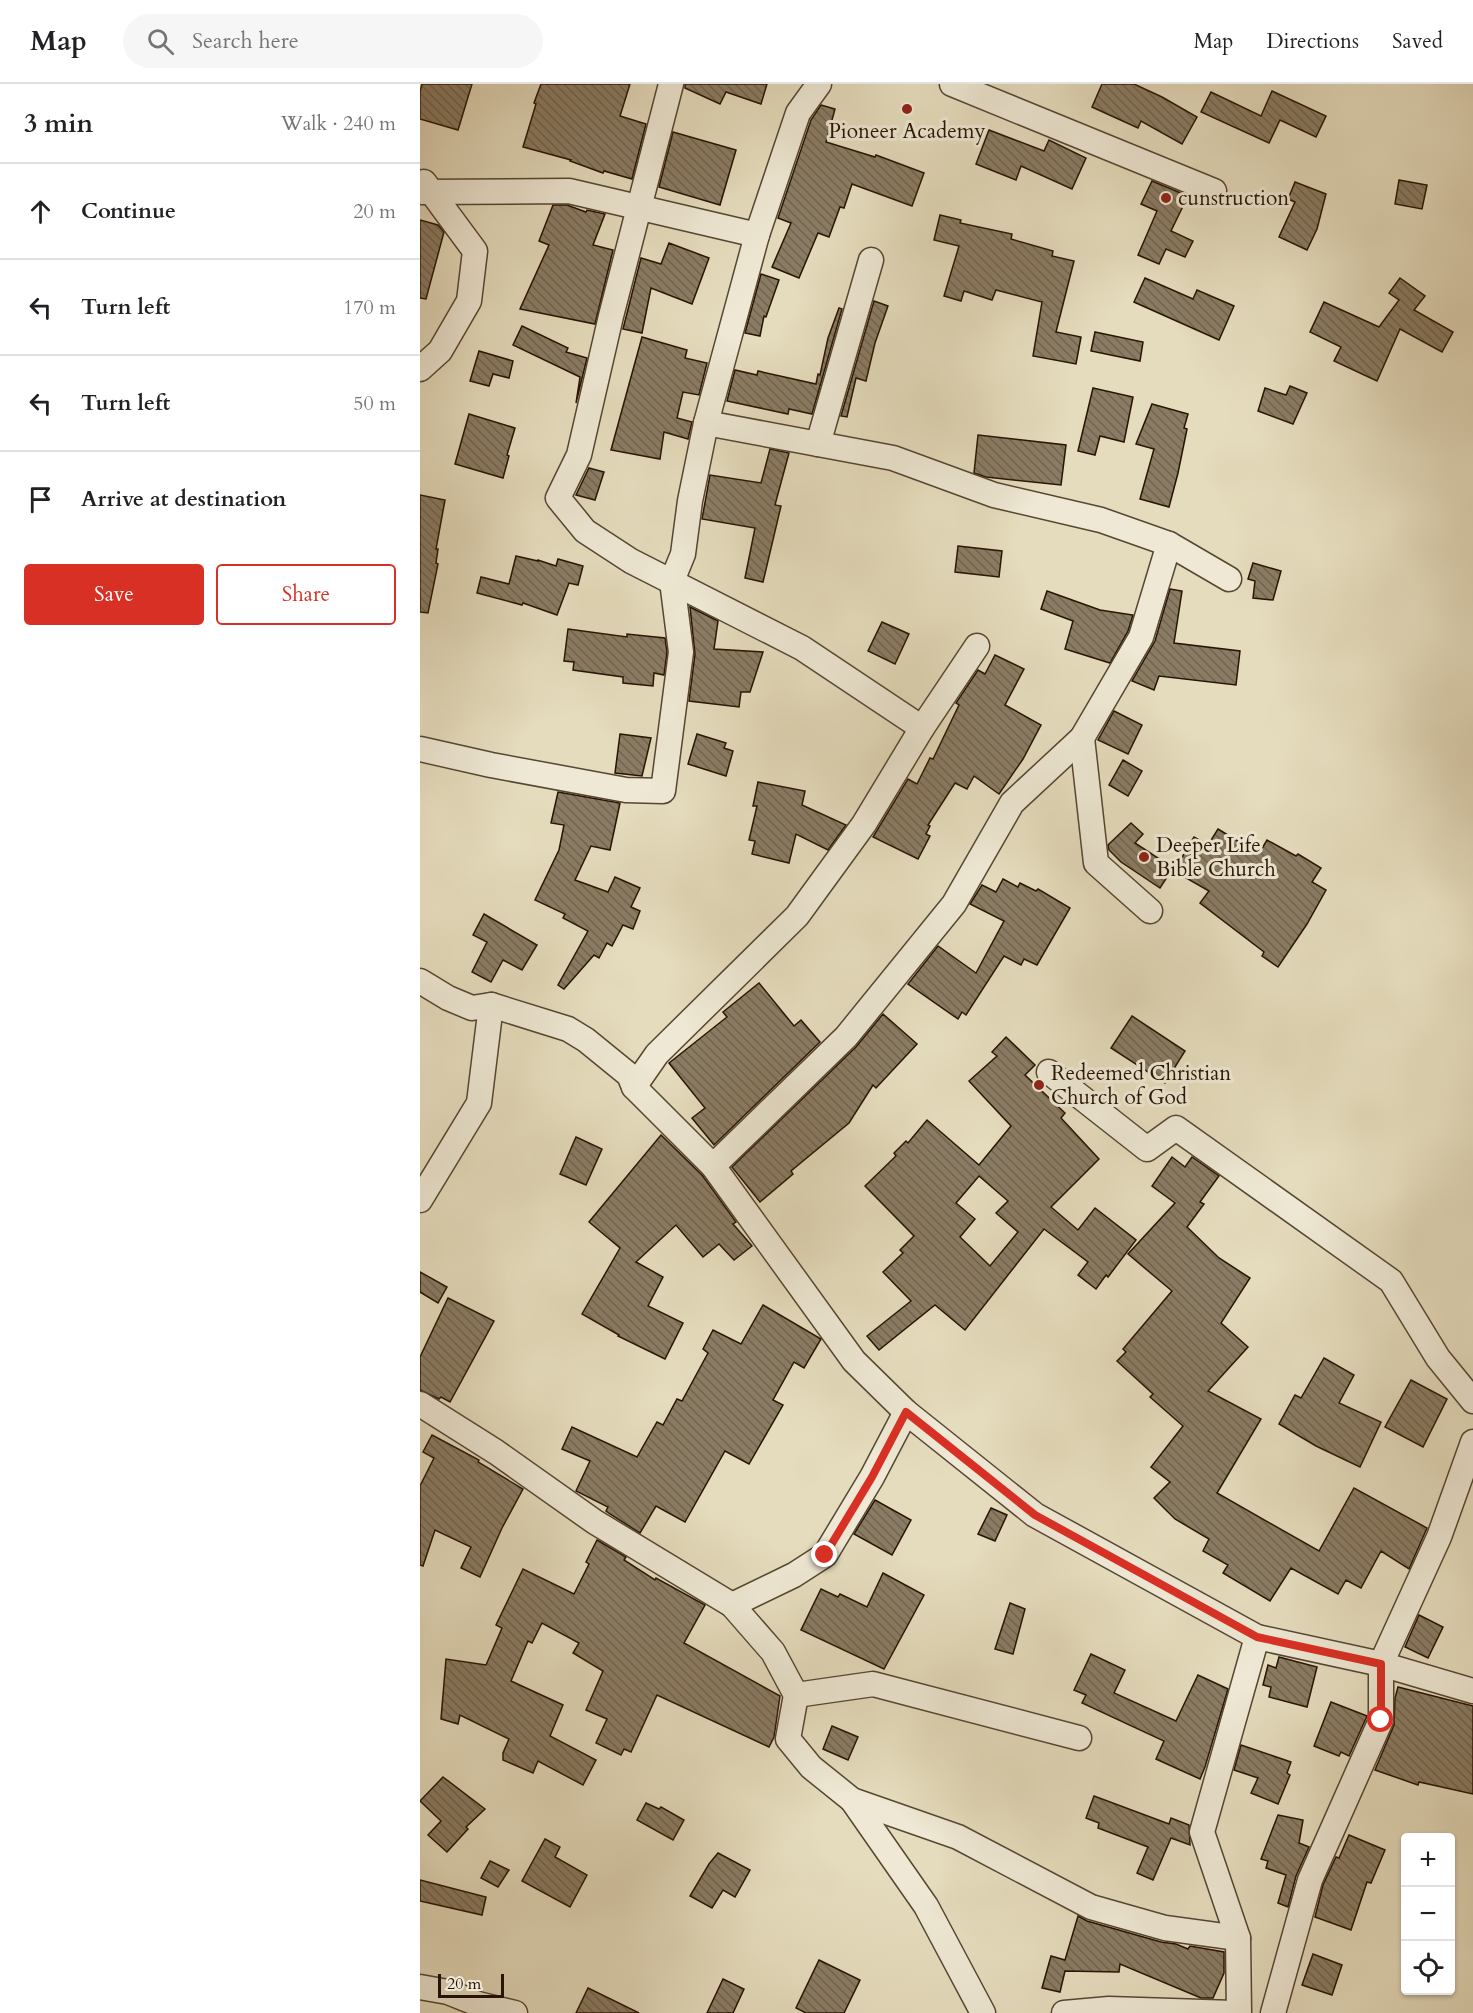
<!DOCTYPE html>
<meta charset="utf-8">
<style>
body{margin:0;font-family:Cardo,serif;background:#f6f6f6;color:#202124}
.controls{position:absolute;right:18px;bottom:18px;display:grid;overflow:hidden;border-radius:6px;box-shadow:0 2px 4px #0004}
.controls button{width:54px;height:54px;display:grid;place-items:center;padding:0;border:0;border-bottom:2px solid #e0e0e0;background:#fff;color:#202124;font:30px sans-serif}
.scale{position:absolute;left:18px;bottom:15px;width:66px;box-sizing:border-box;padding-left:6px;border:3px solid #271403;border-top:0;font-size:16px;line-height:21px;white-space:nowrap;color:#271403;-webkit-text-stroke:4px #eee8d4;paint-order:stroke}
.stop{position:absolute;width:18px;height:18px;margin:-14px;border:4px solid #d93025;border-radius:50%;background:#fff}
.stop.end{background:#d93025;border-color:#fff;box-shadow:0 2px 6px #0008}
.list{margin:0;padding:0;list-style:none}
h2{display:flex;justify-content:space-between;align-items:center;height:78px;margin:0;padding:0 24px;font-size:26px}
h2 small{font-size:20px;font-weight:400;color:#757577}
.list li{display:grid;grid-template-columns:39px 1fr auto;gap:18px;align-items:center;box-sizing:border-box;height:96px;padding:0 24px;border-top:2px solid #e0e0e0}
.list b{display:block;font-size:22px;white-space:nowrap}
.list em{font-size:20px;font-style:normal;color:#757577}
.actions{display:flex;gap:12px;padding:18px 24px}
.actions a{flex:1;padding:14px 0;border:2px solid #d93025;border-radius:6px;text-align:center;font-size:21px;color:#d93025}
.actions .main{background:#d93025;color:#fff}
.icon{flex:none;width:33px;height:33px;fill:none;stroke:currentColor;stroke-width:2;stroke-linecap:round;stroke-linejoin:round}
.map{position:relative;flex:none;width:1053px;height:1929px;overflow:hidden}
header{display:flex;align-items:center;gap:36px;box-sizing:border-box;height:84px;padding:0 30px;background:#fff;border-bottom:2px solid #e0e0e0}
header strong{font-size:28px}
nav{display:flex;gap:33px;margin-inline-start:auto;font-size:21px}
.search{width:420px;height:54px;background:#f6f6f6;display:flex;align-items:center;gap:15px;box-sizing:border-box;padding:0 21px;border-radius:33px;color:#757577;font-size:22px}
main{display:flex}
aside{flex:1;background:#fff}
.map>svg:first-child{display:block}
.building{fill:url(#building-back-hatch);stroke:#271403;stroke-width:1.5;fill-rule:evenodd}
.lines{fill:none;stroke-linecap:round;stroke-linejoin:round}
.minor-casing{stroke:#564632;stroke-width:27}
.minor{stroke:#eee8d4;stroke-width:24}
.route{stroke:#d93025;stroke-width:8}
.poi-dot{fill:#8f2418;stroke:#eee8d4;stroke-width:2}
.labels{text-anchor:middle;stroke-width:6;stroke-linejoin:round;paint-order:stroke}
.poi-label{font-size:21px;fill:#271403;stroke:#eee8d4;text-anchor:start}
</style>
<header>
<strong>Map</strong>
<div class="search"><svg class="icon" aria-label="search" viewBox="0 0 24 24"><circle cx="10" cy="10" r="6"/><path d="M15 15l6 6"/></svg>Search here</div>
<nav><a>Map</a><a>Directions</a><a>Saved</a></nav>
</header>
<main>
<aside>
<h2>3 min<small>Walk · 240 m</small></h2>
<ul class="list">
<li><svg class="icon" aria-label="ahead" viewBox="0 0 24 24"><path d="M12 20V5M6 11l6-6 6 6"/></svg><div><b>Continue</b></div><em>20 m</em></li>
<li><svg class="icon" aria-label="left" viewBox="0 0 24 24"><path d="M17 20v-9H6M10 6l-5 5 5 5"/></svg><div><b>Turn left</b></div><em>170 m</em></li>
<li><svg class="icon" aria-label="left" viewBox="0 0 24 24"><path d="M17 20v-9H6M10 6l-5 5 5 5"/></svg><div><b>Turn left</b></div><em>50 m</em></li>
<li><svg class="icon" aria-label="arrive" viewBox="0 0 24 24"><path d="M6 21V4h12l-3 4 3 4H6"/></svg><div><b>Arrive at destination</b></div></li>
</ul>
<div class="actions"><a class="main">Save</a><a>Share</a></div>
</aside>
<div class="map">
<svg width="1053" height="1929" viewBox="0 0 1053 1929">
<defs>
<pattern id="building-back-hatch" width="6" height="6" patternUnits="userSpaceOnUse" patternTransform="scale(1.5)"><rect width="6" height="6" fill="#8a7c64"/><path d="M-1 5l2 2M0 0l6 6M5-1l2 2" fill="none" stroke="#716450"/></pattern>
</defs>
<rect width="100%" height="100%" fill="#e5dcbd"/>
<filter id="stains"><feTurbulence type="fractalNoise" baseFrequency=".00333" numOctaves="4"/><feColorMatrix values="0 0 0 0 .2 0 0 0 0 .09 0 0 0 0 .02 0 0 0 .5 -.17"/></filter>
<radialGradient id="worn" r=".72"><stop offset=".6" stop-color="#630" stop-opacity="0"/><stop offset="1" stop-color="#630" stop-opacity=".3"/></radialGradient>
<g class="building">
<polygon points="2,0 52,0 38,46 0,35 0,8"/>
<polygon points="121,0 210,0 200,32 226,40 212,95 184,87 183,89 150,77 151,76 103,63 116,20 114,19"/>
<polygon points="265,0 347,0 341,20 306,8 300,20 265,4"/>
<polygon points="682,0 714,0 742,13 777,33 762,60 721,37 718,44 672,23"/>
<polygon points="852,7 906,32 896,53 860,36 849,59 781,28 791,8 841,32"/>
<polygon points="401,21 415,25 406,58 455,73 456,71 504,89 492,122 432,100 424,124 420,123 409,153 398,149 379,194 352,183 371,139 358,134 391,36"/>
<polygon points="569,46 624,67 629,56 666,74 652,105 601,82 596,96 556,80"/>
<polygon points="253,48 316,66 300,121 239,103"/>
<polygon points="979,96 1007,101 1002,125 975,120"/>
<polygon points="732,97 768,112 751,147 773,157 765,173 746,165 739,180 718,171 737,127 721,120"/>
<polygon points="875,98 906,110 897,145 887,166 859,153 875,118 868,115"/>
<polygon points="133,121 147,121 166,128 167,126 185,130 173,161 193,166 175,240 100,225 129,161 119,157"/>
<polygon points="520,131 541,136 540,139 592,150 591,155 633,167 632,172 654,177 636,248 661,253 656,280 613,272 622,218 576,206 572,216 544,207 541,217 524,212 539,162 514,156"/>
<polygon points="0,136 18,141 24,148 6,215 0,214"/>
<polygon points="249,159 289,174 272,220 231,204 222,249 203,245 221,174 241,180"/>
<polygon points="341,190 359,196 346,233 344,232 340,252 325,249"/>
<polygon points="725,194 773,215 777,206 814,222 799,256 714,218"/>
<polygon points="980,194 1005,212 994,226 1033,248 1022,268 980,245 957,297 914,277 921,263 890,248 904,218 959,243 979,216 969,209"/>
<polygon points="454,217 468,222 455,259 446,297 436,294 427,333 421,332"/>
<polygon points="419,224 422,225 392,330 369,325 368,330 307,317 315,286 337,291 338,287 396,300 398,290 400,291 408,254"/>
<polygon points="102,242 148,264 146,268 167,274 156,319 160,293 93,261"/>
<polygon points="675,248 723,258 720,277 671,267"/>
<polygon points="222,253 267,266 265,274 287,279 279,311 263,308 257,334 272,338 268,355 244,348 240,375 191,366"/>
<polygon points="59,267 93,277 89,294 73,290 69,302 50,297"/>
<polygon points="870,302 887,309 873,340 838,327 845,304 866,311"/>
<polygon points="673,304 713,313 704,358 680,352 675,371 658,367"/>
<polygon points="732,320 768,330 764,344 767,345 758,389 749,423 720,415 734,365 716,360"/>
<polygon points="49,330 95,344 87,371 89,372 83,394 35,380"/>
<polygon points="558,351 646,361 641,401 566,393 554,389"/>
<polygon points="350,365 369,369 355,421 361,422 343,498 325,494 335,444 282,435 290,391 341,399"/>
<polygon points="169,384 184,388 175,416 156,411"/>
<polygon points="0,411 25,416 16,465 18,465 16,479 18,480 8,529 0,528"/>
<polygon points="538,462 582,467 579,493 535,488"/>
<polygon points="96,472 118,477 118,476 136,482 138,475 163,482 158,501 149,499 137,531 103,519 102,521 57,509 61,493 89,500"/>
<polygon points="833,479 861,487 853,516 833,514 835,497 828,495"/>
<polygon points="750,505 762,507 754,559 820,567 816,601 739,592 734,606 712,597 735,557"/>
<polygon points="627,507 680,526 713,531 708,547 690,579 645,565 653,537 621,525"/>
<polygon points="270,523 298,537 294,565 343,568 330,608 321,608 319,623 269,617 275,570"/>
<polygon points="462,538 489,550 475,580 448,567"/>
<polygon points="148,545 207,553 207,550 245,554 247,568 244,591 234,589 233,602 203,599 203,593 153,586 154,578 144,577"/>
<polygon points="575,571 604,585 585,621 621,641 603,675 579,710 554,692 547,705 535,699 508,741 510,742 506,750 510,752 498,775 453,753 488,695 497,700 510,674 513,675 539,621 536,619 558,586 565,590"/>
<polygon points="694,627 722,641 708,670 678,656"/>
<polygon points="200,650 231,654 222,692 195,689"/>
<polygon points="277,650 306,659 304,664 313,667 306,692 268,680"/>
<polygon points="703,676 722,687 708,712 689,701"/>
<polygon points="338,698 385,707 382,721 426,741 408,766 376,750 369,779 332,770 335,757 329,756 337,722 333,722"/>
<polygon points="138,708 200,719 190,766 171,762 155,796 188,808 195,793 220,804 211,823 220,827 213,845 203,841 192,862 187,859 179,874 174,871 144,905 138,901 168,847 143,834 145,830 115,816 139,766 144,741 131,739"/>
<polygon points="711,739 723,750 715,759 753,784 740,804 701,778 689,766 688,761"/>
<polygon points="798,745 829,764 829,763 840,768 847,756 876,772 878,770 901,784 892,798 906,806 887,840 858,883 842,872 844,868 780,819 789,807 754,787 774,753 788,761"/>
<polygon points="583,795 598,803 600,799 616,807 618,805 650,824 617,881 604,875 601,881 584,872 546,931 542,928 538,935 488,900 518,862 556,889 584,837 550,820 562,801 576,808"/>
<polygon points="64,830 117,861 102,886 83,876 71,898 52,888 67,858 53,851"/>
<polygon points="339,899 374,942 381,936 400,958 294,1061 272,1034 285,1024 249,979 307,933 303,928"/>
<polygon points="463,930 497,960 456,1004 453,1001 429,1039 371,1087 373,1090 340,1118 312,1083 436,963"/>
<polygon points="712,932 765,967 745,999 691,964"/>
<path d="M586,953l29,28 -10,10 40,38 -4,5 38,41 -48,48 27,23 17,-22 41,32 -28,37 -2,-2 -10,14 -18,-14 10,-13 -44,-33 -79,101 -30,-25 -56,45 -12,-14 44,-35 -28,-29 20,-19 -3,-3 14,-14 -49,-50 31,-30 -2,-3 12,-12 2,2 19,-23 52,45 32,-39 -42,-45 28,-25 -5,-4zM559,1092l29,25 -12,12 22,19 -28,34 -30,-29 15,-18 -19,-16z"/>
<polygon points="241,1051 282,1091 316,1138 313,1140 332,1162 314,1176 299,1160 283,1173 256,1141 216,1178 243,1193 228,1222 263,1239 245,1275 198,1252 199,1251 162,1230 200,1164 169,1138"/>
<polygon points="156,1053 182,1065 166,1101 140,1090"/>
<polygon points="752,1073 765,1083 772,1073 799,1092 780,1118 784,1120 767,1143 799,1174 830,1194 801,1239 828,1263 788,1307 841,1335 797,1409 899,1467 934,1404 1007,1444 989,1485 961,1467 941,1504 926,1496 918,1510 871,1484 850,1517 803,1489 808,1481 783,1467 789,1455 755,1435 734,1414 750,1398 731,1383 763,1342 730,1313 733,1310 697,1277 706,1268 703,1265 752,1207 708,1170 755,1119 732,1102"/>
<polygon points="0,1188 27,1203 18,1219 0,1208"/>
<polygon points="28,1214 74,1237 30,1318 21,1313 19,1315 0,1306 0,1273"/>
<polygon points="343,1221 401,1255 384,1284 374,1278 353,1316 363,1321 329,1380 305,1367 265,1438 236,1422 220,1449 190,1430 186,1427 188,1423 156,1407 170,1377 142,1365 152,1343 217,1373 237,1338 243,1341 257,1315 262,1317 288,1269 283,1265 293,1246 321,1260"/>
<polygon points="904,1274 934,1291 919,1319 961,1338 940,1383 896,1362 859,1340 875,1311 881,1314"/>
<polygon points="991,1296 1027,1315 1003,1363 965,1343"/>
<polygon points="12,1351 59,1376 58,1378 103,1405 82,1444 60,1493 41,1484 51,1463 15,1446 3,1482 0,1481 0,1402 14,1374 3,1368"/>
<polygon points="455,1416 491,1436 472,1471 434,1450"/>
<polygon points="571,1424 587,1431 575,1457 558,1450"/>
<polygon points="177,1456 206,1473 204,1476 235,1496 236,1494 285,1521 264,1559 360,1612 354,1653 349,1663 237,1611 211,1668 204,1665 201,1671 176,1659 187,1635 166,1626 183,1587 153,1569 159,1559 122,1539 112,1559 108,1557 91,1597 143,1621 130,1652 176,1676 163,1701 118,1677 113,1689 83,1676 83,1669 89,1655 40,1631 38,1640 21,1635 26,1575 66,1581 82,1544 76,1541 103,1485 154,1510 169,1480 166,1478"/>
<polygon points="463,1489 504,1511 464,1585 381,1546 401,1505 418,1513 420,1510 447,1523"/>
<polygon points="590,1519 605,1525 593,1570 575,1565"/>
<polygon points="999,1531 1023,1543 1008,1574 985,1563"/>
<polygon points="671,1570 705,1586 694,1609 756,1637 778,1591 808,1605 785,1683 780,1695 736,1675 744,1657 662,1619 666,1611 654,1606"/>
<polygon points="859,1573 897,1583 887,1623 849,1613 851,1603 843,1601 848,1581 856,1584"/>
<polygon points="978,1603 1053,1622 1053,1710 999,1698 998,1701 955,1686 974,1641 975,1614"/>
<polygon points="911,1618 947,1632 929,1672 921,1668 919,1672 894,1662"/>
<polygon points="412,1642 438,1653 428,1676 403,1665"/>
<polygon points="821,1661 871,1678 867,1689 870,1691 858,1720 831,1709 838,1694 814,1686"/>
<polygon points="23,1693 65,1725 46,1743 48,1745 27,1768 8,1751 21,1737 0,1717"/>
<polygon points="674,1712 749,1740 751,1734 769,1741 770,1761 751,1754 733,1796 717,1789 728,1763 678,1744 679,1739 666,1734"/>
<polygon points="226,1719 239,1725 241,1723 264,1736 253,1756 217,1736"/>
<polygon points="858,1731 883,1736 879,1759 889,1763 876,1792 868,1823 858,1819 866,1791 846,1784 848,1777 841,1775"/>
<polygon points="929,1751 965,1766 951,1799 947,1798 931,1846 895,1833 903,1801 916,1773 919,1774"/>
<polygon points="125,1755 140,1763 135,1773 167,1791 150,1823 102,1797"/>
<polygon points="298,1769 330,1786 315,1813 303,1806 292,1824 270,1812 289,1780"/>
<polygon points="70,1777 89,1786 78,1803 61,1794"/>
<polygon points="0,1796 66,1813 62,1831 0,1817"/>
<polygon points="658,1832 667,1837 741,1858 756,1860 768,1865 770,1862 804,1868 804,1889 793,1914 781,1914 700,1880 699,1888 645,1887 640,1908 622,1904 631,1872 645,1876"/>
<polygon points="893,1870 922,1881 912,1911 882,1901"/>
<polygon points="399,1876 440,1896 424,1929 386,1929 376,1924"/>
<polygon points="303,1895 324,1905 313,1929 287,1929"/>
<polygon points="168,1904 219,1929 156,1929"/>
</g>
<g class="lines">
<defs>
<g id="minor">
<polyline points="251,0 191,232 159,371 138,414 165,447 211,477 382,564 502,644"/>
<polyline points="532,0 794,107"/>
<polyline points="0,108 149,107 337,151"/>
<polyline points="0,285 20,267 49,217 55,167 4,98"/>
<polyline points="286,339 473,374 574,411 681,436 749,460 809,495"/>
<polyline points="398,360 451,176"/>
<polyline points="662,654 676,779 730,827"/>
<polyline points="0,665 71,681 206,706 243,707 261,568 252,497 263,470 270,417 286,339 337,151 378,29 399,0"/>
<polyline points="0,897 28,914 52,924 71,921 148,945 166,956 209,991 214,1003 293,1082 434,1277 486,1328 615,1431 837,1553 961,1580 1053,1607"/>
<polyline points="629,988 727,1065 756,1044 971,1197 1018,1274 1053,1317"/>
<polyline points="214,1003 237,970 377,832 444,740 502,644 557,562"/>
<polyline points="293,1082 426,953 534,820 592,719 662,654 721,553 749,460"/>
<polyline points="0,1116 59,1019 71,921"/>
<polyline points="0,1320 76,1368 175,1438 312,1521 353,1568 376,1611 368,1655 391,1683 432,1716 538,1753 671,1823 745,1844 818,1854"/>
<polyline points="312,1521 374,1491 405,1471 452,1393 486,1328"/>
<polyline points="376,1611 453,1600 659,1654"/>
<polyline points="432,1716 506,1822 563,1929"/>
<polyline points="0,1903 28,1908 58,1920 95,1929"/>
<polyline points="644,1929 689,1925 814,1929"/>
<polyline points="819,1929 818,1854 782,1748 837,1553"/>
<polyline points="853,1929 890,1796 961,1636 961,1580 1019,1453 1053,1358"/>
</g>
</defs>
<use href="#minor" class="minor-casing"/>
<use href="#minor" class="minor"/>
</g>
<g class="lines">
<polyline class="route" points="405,1471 452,1393 486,1328 615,1431 837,1553 961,1580 961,1636"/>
</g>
<g class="poi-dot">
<circle cx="487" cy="25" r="6"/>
<circle cx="746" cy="114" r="6"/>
<circle cx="724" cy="773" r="6"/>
<circle cx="619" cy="1001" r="6"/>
</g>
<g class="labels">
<g class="poi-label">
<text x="487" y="54" text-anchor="middle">Pioneer Academy</text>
<text x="758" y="121">cunstruction</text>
<text x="736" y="768">Deeper Life<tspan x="736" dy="24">Bible Church</tspan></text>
<text x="631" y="996">Redeemed Christian<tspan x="631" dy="24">Church of God</tspan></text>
</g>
</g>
<rect width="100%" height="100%" filter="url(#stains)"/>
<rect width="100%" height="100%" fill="url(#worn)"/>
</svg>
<div class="controls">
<button>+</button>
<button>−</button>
<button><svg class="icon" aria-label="locate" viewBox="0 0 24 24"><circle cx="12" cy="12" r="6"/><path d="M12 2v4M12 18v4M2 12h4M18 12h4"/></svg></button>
</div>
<div class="scale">20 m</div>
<div class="stop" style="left:961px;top:1636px"></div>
<div class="stop end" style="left:405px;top:1471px"></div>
</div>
</main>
